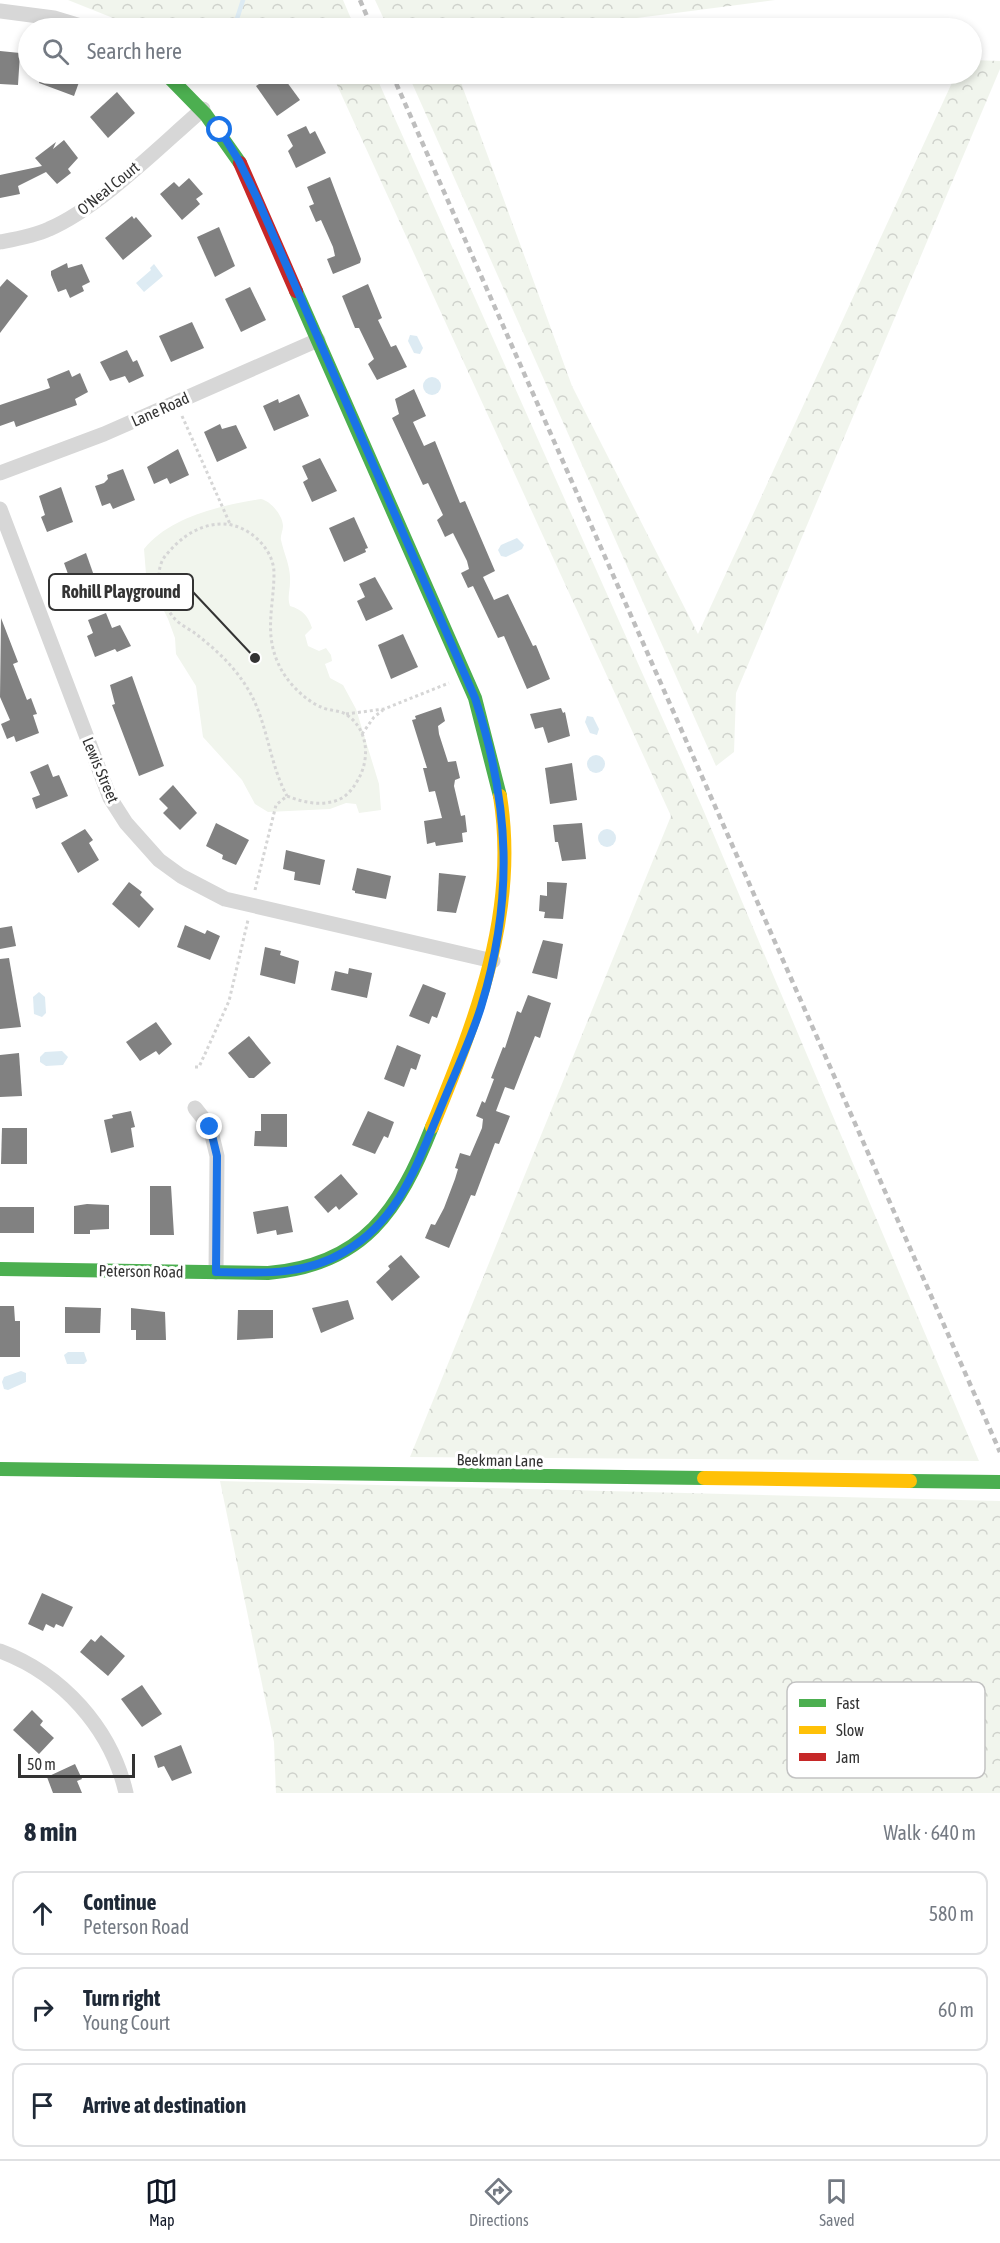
<!DOCTYPE html>
<meta charset="utf-8">
<style>
body{margin:0;font-family:"Asap Condensed",sans-serif;background:#f2f2f3;color:#1f2937}
.scale{position:absolute;left:18px;bottom:15px;width:117px;box-sizing:border-box;padding-left:6px;border:3px solid #333;border-top:0;font-size:16px;line-height:21px;white-space:nowrap;color:#333;-webkit-text-stroke:4px #fff;paint-order:stroke}
.stop{position:absolute;width:18px;height:18px;margin:-14px;border:4px solid #1a73e8;border-radius:50%;background:#fff}
.stop.end{background:#1a73e8;border-color:#fff;box-shadow:0 2px 6px #0008}
.list{margin:0;padding:0;list-style:none}
h2{display:flex;justify-content:space-between;align-items:center;height:78px;margin:0;padding:0 24px;font-size:26px}
h2 small{font-size:20px;font-weight:400;color:#747a83}
.list li{display:grid;grid-template-columns:39px 1fr auto;gap:18px;align-items:center;box-sizing:border-box;height:84px;margin:0 12px 12px;padding:0 12px;border:2px solid #e0e1e3;border-radius:12px}
.list b{display:block;font-size:22px;white-space:nowrap}
.list p{margin:0;font-size:20px;white-space:nowrap;color:#747a83}
.list em{font-size:20px;font-style:normal;color:#747a83}
.icon{flex:none;width:33px;height:33px;fill:none;stroke:currentColor;stroke-width:2;stroke-linecap:round;stroke-linejoin:round}
.map{position:relative;flex:none;width:1000px;height:1793px;overflow:hidden}
.search{position:absolute;background:#fff;box-shadow:0 3px 9px #0003;left:18px;right:18px;top:18px;height:66px;display:flex;align-items:center;gap:15px;box-sizing:border-box;padding:0 21px;border-radius:33px;color:#747a83;font-size:22px}
.sheet{height:366px;background:#fff}
nav{display:flex;justify-content:space-around;align-items:center;box-sizing:border-box;height:84px;border-top:2px solid #e0e1e3;background:#fff;font-size:16px;color:#747a83}
nav a{display:grid;justify-items:center;gap:3px}
nav .on{color:#111827}
.map>svg:first-child{display:block}
.forest{fill:url(#forest-crowns)}
.park{fill:#f1f5ed}
.water{fill:#ddebf3}
.lines{fill:none;stroke-linecap:round;stroke-linejoin:round}
.stream{stroke:#ddebf3;stroke-width:4.5}
.building{fill:#818181}
.path{stroke:#d6d6d6;stroke-width:3;stroke-dasharray:3 3;stroke-linecap:butt}
.street{stroke:#d7d7d7;stroke-width:15}
.fast{stroke:#4caf50;stroke-width:14}
.slow{stroke:#ffc107;stroke-width:14}
.jam{stroke:#c62828;stroke-width:14}
.rail{stroke:#bebebe;stroke-width:4.5;stroke-dasharray:6 4.5;stroke-linecap:butt}
.route{stroke:#1a73e8;stroke-width:8}
.labels{text-anchor:middle;stroke-width:6;stroke-linejoin:round;paint-order:stroke}
.street-label{font-size:16px;fill:#333;stroke:#fff}
.key{fill:#fff;stroke:#c2c2c2;stroke-width:1.5}
.key-label{font-size:16px;fill:#333}
.leader{fill:none;stroke:#333;stroke-width:2}
.callout-dot{fill:#333;stroke:#fff;stroke-width:2}
.callout{fill:#fff;stroke:#333;stroke-width:2}
.callout-label{font-size:18px;text-anchor:middle;font-weight:bold;fill:#333}
</style>
<div class="map">
<svg width="1000" height="1793" viewBox="0 0 1000 1793">
<defs>
<pattern id="forest-crowns" width="20" height="18" patternUnits="userSpaceOnUse" patternTransform="scale(1.5)"><rect width="20" height="18" fill="#f1f5ed"/><path d="M2 6a3 3 0 1 1 6 0M12 15a3 3 0 1 1 6 0" fill="none" stroke="#cfd2cc"/></pattern>
</defs>
<rect width="100%" height="100%" fill="#fff"/>
<g class="forest">
<polygon points="68,0 343,0 355,28 312,28 310,25 305,28 138,28"/>
<polygon points="375,0 775,0 560,28 388,28"/>
<polygon points="972,60 1000,61 1000,69 736,693 734,752 716,766 408,74 471,74 460,80 572,386 698,634 956,74 972,74"/>
<polygon points="207,74 236,74 221,83"/>
<polygon points="332,74 375,74 702,807 979,1461 410,1457 671,816"/>
<polygon points="220,1481 1000,1501 1000,1793 276,1793 274,1742"/>
</g>
<path class="park" d="M261,499c10,2 22,17 22,27 0,5 -3,10 -2,14 3,14 10,27 9,42 0,9 -3,15 0,24 13,4 18,10 22,22l-7,7 3,11 11,5 7,-3 5,7 1,6 -7,3 5,14 13,7 13,24 23,75 2,26 -22,3 -3,-9 -10,-1 -16,6 -62,3 -13,-8 -13,-24 -39,-43 -7,-51 -20,-32 -1,-16 -7,-19 -22,-45 -2,-25c27,-33 76,-43 117,-50z"/>
<g class="water">
<polygon points="154,264 163,276 144,292 136,283 151,270 150,268"/>
<polygon points="410,335 417,336 423,348 420,354 414,353 408,341"/>
<circle cx="432" cy="386" r="9"/>
<polygon points="517,538 524,545 522,549 506,557 501,556 498,550 501,545"/>
<polygon points="587,716 593,717 599,729 597,735 590,733 585,722"/>
<circle cx="596" cy="764" r="9"/>
<circle cx="607" cy="838" r="9"/>
<polygon points="39,992 45,997 46,1013 42,1017 34,1014 33,997"/>
<polygon points="62,1051 68,1057 63,1065 46,1066 40,1062 40,1057 45,1052"/>
<polygon points="68,1352 84,1352 87,1361 84,1364 67,1364 64,1355"/>
<polygon points="21,1371 26,1373 26,1382 8,1390 4,1389 2,1382 4,1377"/>
</g>
<g class="lines">
<g class="stream">
<polyline points="234,28 243,0"/>
<polyline points="218,77 220,74"/>
</g>
</g>
<g class="building">
<polygon points="0,51 20,53 18,85 0,84"/>
<polygon points="42,74 82,74 74,96 39,83"/>
<polygon points="274,74 281,74 300,100 277,116 256,86"/>
<polygon points="117,92 135,113 108,138 90,117"/>
<polygon points="306,126 310,134 315,131 326,153 296,168 288,151 293,146 287,135"/>
<polygon points="64,140 78,158 68,169 71,173 57,184 46,172 18,186 20,194 0,198 0,175 42,166 35,158 56,142 53,149"/>
<polygon points="330,177 361,259 360,263 333,274 327,259 335,256 333,247 321,220 316,222 309,206 314,204 307,187"/>
<polygon points="189,178 203,194 196,199 200,204 182,220 160,194 174,182 179,187"/>
<polygon points="132,216 134,219 136,217 152,236 123,260 105,238"/>
<polygon points="219,227 235,266 215,277 197,237"/>
<polygon points="67,263 68,268 82,264 90,282 82,286 84,291 70,298 66,289 58,292 51,275 51,271"/>
<polygon points="7,279 28,296 0,333 0,287"/>
<polygon points="368,284 382,318 378,320 391,347 396,345 407,367 377,380 368,364 374,359 359,328 355,328 342,296"/>
<polygon points="250,287 266,320 241,332 225,299"/>
<polygon points="192,322 204,348 171,362 159,336"/>
<polygon points="127,350 133,362 137,360 144,376 129,383 125,376 110,381 100,362"/>
<polygon points="69,370 72,377 80,373 88,392 75,399 77,405 16,427 14,421 0,426 0,405 50,388 47,379"/>
<polygon points="414,389 426,416 413,422 424,446 435,441 460,503 465,501 495,571 483,577 494,600 508,594 533,646 536,645 550,679 527,689 504,636 498,638 473,586 468,588 461,573 469,569 467,561 453,533 445,537 437,520 443,515 428,483 423,485 392,418 399,414 395,399"/>
<polygon points="299,394 309,416 274,431 263,406 278,399 279,403"/>
<polygon points="220,424 222,429 236,425 247,448 217,462 204,432"/>
<polygon points="178,449 189,475 170,484 167,478 154,484 147,467"/>
<polygon points="320,458 337,491 312,502 303,482 308,479 302,466"/>
<polygon points="123,469 135,500 113,509 110,503 102,506 95,486 104,483 108,479 107,475"/>
<polygon points="61,487 73,522 47,532 41,517 45,515 39,496"/>
<polygon points="354,517 368,548 365,549 366,552 344,562 329,528"/>
<polygon points="86,553 98,587 76,596 64,563"/>
<polygon points="375,577 393,609 366,621 357,601 365,597 359,584"/>
<polygon points="106,613 112,628 120,625 131,646 117,652 115,649 95,657 87,636 93,633 88,620"/>
<polygon points="1,618 18,662 13,664 27,700 31,698 37,714 33,715 39,733 16,742 14,736 7,739 1,724 10,720 0,697"/>
<polygon points="403,634 418,667 391,679 378,645"/>
<polygon points="132,676 164,766 139,776 112,705 115,704 110,685"/>
<polygon points="441,707 445,721 438,726 439,734 448,762 456,761 460,778 455,780 454,786 461,816 465,815 467,832 462,833 463,842 436,846 435,842 427,844 424,821 442,818 435,791 429,792 423,768 427,768 412,720 416,719 415,716"/>
<polygon points="561,708 563,713 565,712 570,736 548,743 543,727 535,729 530,714"/>
<polygon points="572,763 577,800 550,804 545,768"/>
<polygon points="48,764 53,777 59,775 68,796 36,809 32,798 40,795 30,772"/>
<polygon points="173,785 197,813 180,830 163,813 168,808 159,799"/>
<polygon points="216,823 249,840 236,865 222,859 223,855 206,846"/>
<polygon points="582,823 586,859 562,861 558,842 555,842 553,825"/>
<polygon points="85,829 93,840 89,843 99,860 78,873 61,843"/>
<polygon points="286,850 325,860 320,885 294,880 295,872 283,869"/>
<polygon points="357,868 391,876 386,899 355,893 355,891 352,890"/>
<polygon points="439,873 466,876 456,913 437,911"/>
<polygon points="129,882 142,892 140,895 154,909 139,928 112,904"/>
<polygon points="547,882 567,883 563,919 544,918 545,912 539,911 540,895 547,896"/>
<polygon points="185,925 205,934 207,930 220,936 210,960 177,947"/>
<polygon points="12,926 16,946 0,949 0,928"/>
<polygon points="543,940 563,944 557,979 532,973"/>
<polygon points="265,947 281,951 280,955 299,961 295,984 260,975"/>
<polygon points="9,958 21,1027 0,1029 0,959"/>
<polygon points="349,968 372,973 367,998 331,990 335,971 348,974"/>
<polygon points="423,984 446,993 437,1018 432,1016 429,1024 409,1016"/>
<polygon points="528,995 551,1003 540,1038 535,1036 514,1090 505,1087 496,1111 510,1116 499,1144 495,1143 475,1196 471,1195 449,1248 425,1238 431,1224 435,1225 444,1208 455,1179 458,1169 455,1168 460,1153 470,1156 482,1128 483,1119 476,1116 482,1101 485,1103 494,1079 491,1078 503,1047 505,1048 517,1011 521,1013"/>
<polygon points="156,1022 172,1044 159,1055 156,1051 140,1061 126,1042"/>
<polygon points="249,1036 271,1063 254,1078 249,1078 228,1053"/>
<polygon points="397,1045 421,1055 416,1070 411,1068 404,1087 384,1079"/>
<polygon points="19,1053 22,1096 0,1097 0,1055"/>
<polygon points="131,1111 135,1127 131,1128 134,1147 111,1153 104,1120 113,1118 112,1115"/>
<polygon points="368,1111 394,1122 388,1138 384,1136 375,1154 352,1145"/>
<polygon points="261,1114 287,1114 287,1147 254,1146 255,1131 261,1131"/>
<polygon points="2,1128 27,1128 27,1164 1,1164"/>
<polygon points="341,1174 358,1194 339,1210 336,1206 328,1213 314,1197"/>
<polygon points="150,1186 171,1186 174,1235 150,1235"/>
<polygon points="87,1204 109,1205 109,1229 90,1230 90,1234 74,1234 74,1206"/>
<polygon points="288,1206 293,1232 277,1235 276,1230 257,1234 253,1212"/>
<rect x="0" y="1207" width="34" height="26"/>
<polygon points="401,1255 420,1277 392,1301 376,1282 390,1269 388,1266"/>
<polygon points="348,1300 354,1319 321,1333 312,1308"/>
<polygon points="0,1306 14,1306 15,1321 20,1321 20,1357 0,1357"/>
<polygon points="65,1307 101,1308 100,1333 65,1333"/>
<polygon points="131,1308 165,1312 166,1340 136,1340 136,1330 131,1330"/>
<polygon points="238,1310 273,1310 273,1338 237,1340"/>
<polygon points="42,1593 73,1607 63,1627 56,1624 54,1628 46,1624 43,1631 28,1624"/>
<polygon points="101,1635 125,1656 108,1676 80,1652 91,1639 95,1642"/>
<polygon points="142,1685 162,1714 142,1727 121,1699"/>
<polygon points="32,1710 43,1721 40,1725 54,1738 39,1754 13,1730"/>
<polygon points="181,1745 192,1773 172,1781 164,1766 158,1768 154,1756"/>
<polygon points="75,1764 82,1779 77,1781 82,1793 53,1793 47,1777"/>
</g>
<g class="lines">
<g class="path">
<polyline points="182,416 230,524"/>
<polyline points="346,714 384,709 449,683"/>
<polyline points="362,734 374,717 383,710"/>
<path d="M255,890l21,-85 11,-9c15,6 32,10 48,5 12,-3 20,-15 25,-25 10,-21 7,-47 -13,-61 -7,-5 -18,-4 -26,-8 -17,-7 -36,-27 -43,-44 -14,-31 -4,-58 -4,-90 0,-25 -27,-49 -51,-49 -24,0 -42,13 -57,31 -14,16 -5,48 8,63 5,6 15,11 22,16 19,15 37,31 50,52 22,34 22,75 41,110"/>
<polyline points="195,1067 199,1067 229,1001 248,920"/>
</g>
<g class="street">
<polyline points="0,11 54,18 87,28"/>
<path d="M0,242c16,-3 34,-6 49,-13 51,-22 111,-83 154,-120"/>
<polyline points="0,473 104,434 318,340"/>
<polyline points="0,509 110,798 126,823 159,860 181,876 225,899 493,961"/>
<polyline points="195,1108 210,1127 217,1156 216,1272"/>
<path d="M0,1651c62,23 111,77 126,142"/>
</g>
<g class="fast">
<polyline points="166,74 206,115 240,163"/>
<polyline points="296,291 475,698 500,796"/>
<path d="M0,1269l268,4c96,-8 131,-63 164,-146"/>
<polyline points="0,1469 704,1478"/>
<polyline points="910,1481 1000,1482"/>
</g>
<g class="slow">
<path d="M432,1127c43,-106 87,-213 68,-331"/>
<polyline points="704,1478 910,1481"/>
</g>
<polyline class="jam" points="240,163 296,291"/>
<g class="rail">
<polyline points="360,0 372,28"/>
<polyline points="392,74 1000,1452"/>
</g>
</g>
<g class="lines">
<path class="route" d="M210,1127l7,29 -1,116c45,1 88,4 128,-20 54,-31 72,-85 95,-140 14,-35 31,-70 42,-105 33,-108 29,-203 -6,-309l-218,-500 -18,-37 -19,-31"/>
</g>
<g class="labels">
<g class="street-label">
<text transform="translate(108 188) rotate(-39)" y="6">O'Neal Court</text>
<text transform="translate(160 409) rotate(-24)" y="6">Lane Road</text>
<text transform="translate(101 770) rotate(67)" y="6">Lewis Street</text>
<text transform="translate(141 1271) rotate(1)" y="6">Peterson Road</text>
<text transform="translate(500 1460) rotate(1)" y="6">Beekman Lane</text>
</g>
</g>
<rect x="787" y="1682" width="198" height="96" rx="9" class="key"/>
<rect x="799" y="1699" width="27" height="8" fill="#4caf50"/>
<rect x="799" y="1726" width="27" height="8" fill="#ffc107"/>
<rect x="799" y="1753" width="27" height="8" fill="#c62828"/>
<g class="key-label">
<text x="836" y="1709">Fast</text>
<text x="836" y="1736">Slow</text>
<text x="836" y="1763">Jam</text>
</g>
<path class="leader" d="M255 658L193 592"/>
<circle class="callout-dot" cx="255" cy="658" r="6"/>
<rect class="callout" x="49" y="574" width="144" height="36" rx="6"/>
<g class="callout-label">
<text x="121" y="598">Rohill Playground</text>
</g>
</svg>
<div class="scale">50 m</div>
<div class="stop" style="left:220px;top:130px"></div>
<div class="stop end" style="left:210px;top:1127px"></div>
<div class="search"><svg class="icon" aria-label="search" viewBox="0 0 24 24"><circle cx="10" cy="10" r="6"/><path d="M15 15l6 6"/></svg>Search here</div>
</div>
<section class="sheet">
<h2>8 min<small>Walk · 640 m</small></h2>
<ul class="list">
<li><svg class="icon" aria-label="ahead" viewBox="0 0 24 24"><path d="M12 20V5M6 11l6-6 6 6"/></svg><div><b>Continue</b><p>Peterson Road</p></div><em>580 m</em></li>
<li><svg class="icon" aria-label="right" viewBox="0 0 24 24"><path d="M7 20v-9h11M14 6l5 5-5 5"/></svg><div><b>Turn right</b><p>Young Court</p></div><em>60 m</em></li>
<li><svg class="icon" aria-label="arrive" viewBox="0 0 24 24"><path d="M6 21V4h12l-3 4 3 4H6"/></svg><div><b>Arrive at destination</b></div></li>
</ul>
</section>
<nav>
<a class="on"><svg class="icon" aria-label="map" viewBox="0 0 24 24"><path d="M3 6l6-2 6 2 6-2v14l-6 2-6-2-6 2zM9 4v14M15 6v14"/></svg>Map</a>
<a><svg class="icon" aria-label="directions" viewBox="0 0 24 24"><path d="M12 3l9 9-9 9-9-9zM9 14v-3h6M13 9l2 2-2 2"/></svg>Directions</a>
<a><svg class="icon" aria-label="saved" viewBox="0 0 24 24"><path d="M7 4h10v16l-5-4-5 4z"/></svg>Saved</a>
</nav>
